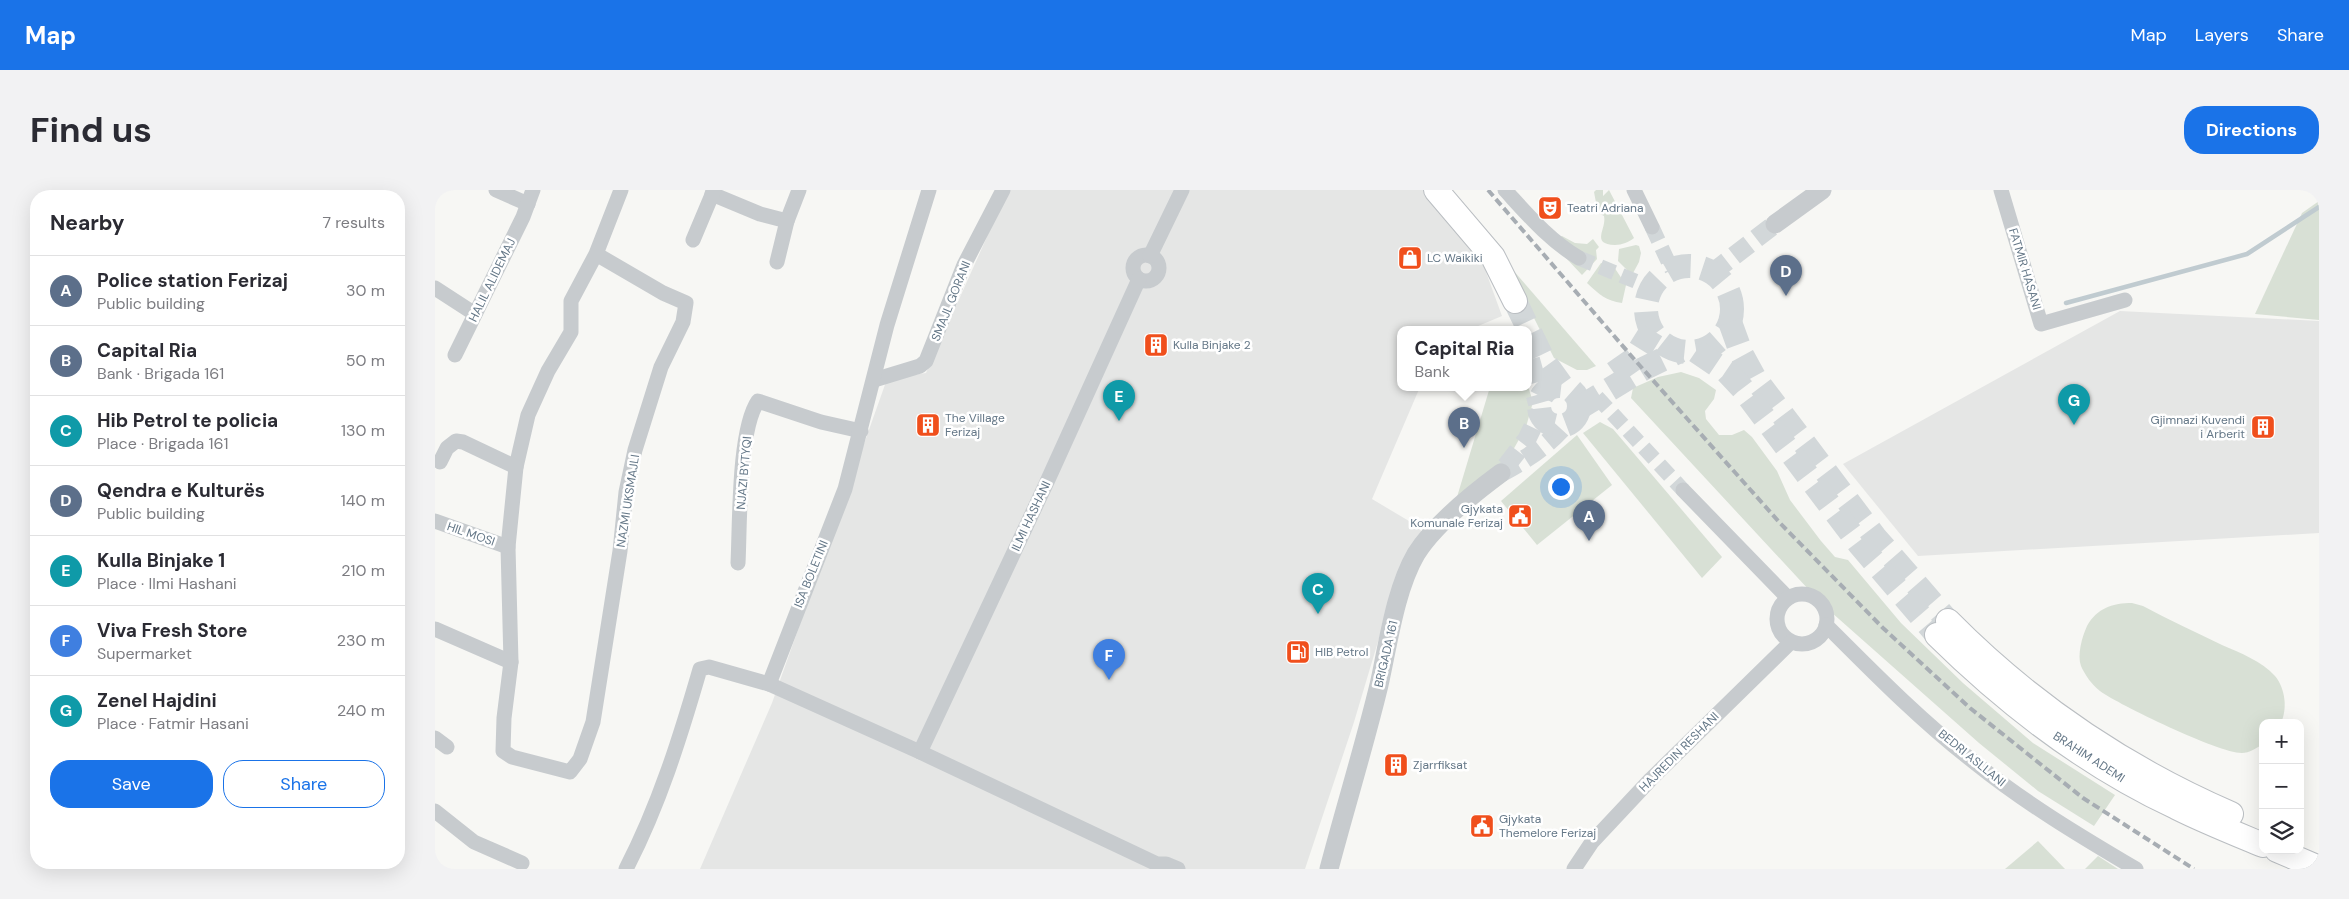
<!DOCTYPE html>
<meta charset="utf-8">
<style>
body{margin:0;font-family:"DM Sans",sans-serif;background:#f2f2f3;color:#2b2b33}
.controls{position:absolute;right:15px;bottom:15px;display:grid;overflow:hidden;border-radius:10px;box-shadow:0 5px 20px #0002}
.controls button{width:45px;height:45px;display:grid;place-items:center;padding:0;border:0;border-bottom:1px solid #e1e1e2;background:#fff;color:#2b2b33;font:25px sans-serif}
.you{position:absolute;left:1125px;top:296px;width:18px;height:18px;margin:-12px;border:4px solid #fff;border-radius:50%;background:#1a73e8;box-shadow:0 0 0 8px #1a73e833}
.badge{display:grid;place-items:center;width:32px;height:32px;border-radius:50%;background:#1a73e8;color:#fff;font-size:16px;font-weight:700}
.pin{position:absolute;translate:-50% -41px;filter:drop-shadow(0 1px 2px #0008)}
.pin::after{content:'';position:absolute;top:26px;width:18px;height:15px;background:inherit;clip-path:polygon(0 0,100% 0,50% 100%)}
.popup{position:absolute;left:962px;top:136px;width:135px;height:65px;box-sizing:border-box;display:grid;place-content:center;border-radius:10px;background:#fff;filter:drop-shadow(0 1px 4px #0005);font-size:16px;white-space:nowrap;color:#7c7c81}
.popup b{font-size:19px;color:#2b2b33}
.popup::after{content:'';position:absolute;left:50%;top:100%;margin-left:-10px;border:10px solid transparent;border-top-color:#fff}
.list{margin:0;padding:0;list-style:none}
h2{display:flex;justify-content:space-between;align-items:center;height:65px;margin:0;padding:0 20px;font-size:21px}
h2 small{font-size:16px;font-weight:400;color:#7c7c81}
.list li{display:grid;grid-template-columns:32px 1fr auto;gap:15px;align-items:center;box-sizing:border-box;height:70px;padding:0 20px;border-top:1px solid #e1e1e2}
.list b{display:block;font-size:19px;white-space:nowrap}
.list p{margin:0;font-size:16px;white-space:nowrap;color:#7c7c81}
.list em{font-size:16px;font-style:normal;color:#7c7c81}
.actions{display:flex;gap:10px;padding:15px 20px}
.actions a{flex:1;padding:11px 0;border:1px solid #1a73e8;border-radius:20px;text-align:center;font-size:18px;color:#1a73e8}
.actions .main{background:#1a73e8;color:#fff}
.icon{flex:none;width:28px;height:28px;fill:none;stroke:currentColor;stroke-width:2;stroke-linecap:round;stroke-linejoin:round}
.map{position:relative;flex:none;width:1884px;height:679px;overflow:hidden;border-radius:20px}
header{display:flex;align-items:center;gap:30px;box-sizing:border-box;height:70px;padding:0 25px;background:#1a73e8;color:#fff}
header strong{font-size:24px}
nav{display:flex;gap:28px;margin-inline-start:auto;font-size:18px}
.intro{display:flex;align-items:center;justify-content:space-between;box-sizing:border-box;height:120px;padding:0 30px}
h1{margin:0;font-size:35px}
.button{padding:12px 22px;border-radius:20px;background:#1a73e8;color:#fff;font-size:18px;font-weight:700}
main{display:flex;gap:30px;padding:0 30px}
aside{flex:1;background:#fff;border-radius:20px;box-shadow:0 5px 20px #0002}
.map>svg:first-child{display:block}
.built{fill:#e5e6e5}
.green{fill:#d8e0d5}
.lines{fill:none;stroke-linecap:round;stroke-linejoin:round}
.stream{stroke:#c0cbd0;stroke-width:4.5}
.minor-tunnel{stroke:#d2d7d9;stroke-width:15;stroke-dasharray:15 8;stroke-linecap:butt}
.tertiary-tunnel{stroke:#d2d7d9;stroke-width:19;stroke-dasharray:19 9;stroke-linecap:butt}
.primary-tunnel{stroke:#d2d7d9;stroke-width:24;stroke-dasharray:24 12;stroke-linecap:butt}
.primary-casing{stroke:#babec2;stroke-width:26}
.minor{stroke:#c7cbce;stroke-width:15}
.tertiary{stroke:#c7cbce;stroke-width:19}
.primary{stroke:#fff;stroke-width:24}
.rail{stroke:#a7adb3;stroke-width:4;stroke-dasharray:8 4;stroke-linecap:butt}
.labels{text-anchor:middle;stroke-width:5;stroke-linejoin:round;paint-order:stroke}
.poi-label{font-size:12px;fill:#647787;stroke:#fff;text-anchor:start}
.street-label{font-size:12px;fill:#647787;stroke:#fff}
</style>
<header>
<strong>Map</strong>
<nav><a>Map</a><a>Layers</a><a>Share</a></nav>
</header>
<div class="intro"><h1>Find us</h1><a class="button">Directions</a></div>
<main>
<aside>
<h2>Nearby<small>7 results</small></h2>
<ul class="list">
<li><span class="badge" style="background:#5c6f8a">A</span><div><b>Police station Ferizaj</b><p>Public building</p></div><em>30 m</em></li>
<li><span class="badge" style="background:#5c6f8a">B</span><div><b>Capital Ria</b><p>Bank · Brigada 161</p></div><em>50 m</em></li>
<li><span class="badge" style="background:#0f9aa8">C</span><div><b>Hib Petrol te policia</b><p>Place · Brigada 161</p></div><em>130 m</em></li>
<li><span class="badge" style="background:#5c6f8a">D</span><div><b>Qendra e Kulturës</b><p>Public building</p></div><em>140 m</em></li>
<li><span class="badge" style="background:#0f9aa8">E</span><div><b>Kulla Binjake 1</b><p>Place · Ilmi Hashani</p></div><em>210 m</em></li>
<li><span class="badge" style="background:#3f7fe0">F</span><div><b>Viva Fresh Store</b><p>Supermarket</p></div><em>230 m</em></li>
<li><span class="badge" style="background:#0f9aa8">G</span><div><b>Zenel Hajdini</b><p>Place · Fatmir Hasani</p></div><em>240 m</em></li>
</ul>
<div class="actions"><a class="main">Save</a><a>Share</a></div>
</aside>
<div class="map">
<svg width="1884" height="679" viewBox="0 0 1884 679">
<rect width="100%" height="100%" fill="#f7f7f4"/>
<g class="built">
<polygon points="573,0 988,0 1043,60 1067,126 1036,139 965,139 965,197 985,197 937,309 984,337 987,343 962,388 919,532 870,679 265,679 337,513 452,189 491,183"/>
<polygon points="1685,121 1884,131 1884,343 1483,366 1408,274"/>
</g>
<g class="green">
<path d="M1161,0h7v6l6,-6 25,48c-5,4 -12,7 -19,7 -25,-1 -8,-16 -11,-29l-6,-3 -4,-21z"/>
<polygon points="1884,11 1884,130 1820,124 1867,23"/>
<polygon points="1127,46 1140,53 1152,54 1158,49 1164,57 1161,60 1162,69 1147,85 1116,52"/>
<polygon points="1201,55 1204,56 1206,63 1204,72 1197,85 1183,71 1184,59"/>
<polygon points="1071,72 1161,176 1152,180 1142,180 1119,168"/>
<path d="M1166,73l11,1 14,21 -4,18c-16,-2 -23,-9 -35,-20z"/>
<polygon points="1246,182 1264,188 1281,200 1279,209 1270,221 1271,229 1284,245 1297,245 1309,240 1317,247 1342,281 1355,310 1386,351 1400,367 1413,370 1466,433 1528,493 1598,553 1680,605 1659,636 1603,601 1544,553 1387,414 1196,208 1198,198 1223,187"/>
<polygon points="1093,196 1098,212 1091,237 1073,269 1022,307 1055,197"/>
<polygon points="1165,232 1178,239 1287,367 1267,388 1148,243"/>
<polygon points="1142,245 1177,295 1102,355 1066,311"/>
<path d="M1697,413l11,3c26,14 53,26 79,39 18,8 40,16 53,31 10,12 13,32 6,47h-18v21c-6,4 -14,9 -21,9 -21,1 -123,-48 -142,-62 -8,-6 -15,-16 -19,-25 -4,-11 1,-29 6,-40 10,-18 26,-23 45,-23z"/>
<polygon points="1603,651 1630,679 1570,679"/>
<polygon points="1663,666 1683,679 1650,679"/>
</g>
<g class="lines">
<polyline class="stream" points="1631,113 1812,64 1884,17"/>
<g class="minor-tunnel">
<polyline points="1217,37 1237,80"/>
<polyline points="1144,68 1217,98"/>
<polyline points="1162,207 1248,300"/>
</g>
<g class="tertiary-tunnel">
<polyline points="1277,83 1340,34"/>
<polyline points="1071,276 1092,249 1105,222"/>
<path d="M1066,283c24,-13 46,-27 64,-48"/>
</g>
<g class="primary-tunnel">
<circle cx="1254" cy="119" r="43"/>
<polyline points="1080,111 1109,171 1127,196"/>
<polyline points="1295,132 1307,165 1319,187 1440,347 1513,431"/>
<polyline points="1261,161 1292,182 1307,198 1425,355 1502,445"/>
<polyline points="1093,170 1105,213"/>
<polyline points="1179,183 1199,169 1217,140"/>
<circle cx="1124" cy="216" r="20"/>
<polyline points="1144,218 1208,179 1245,161"/>
</g>
<defs>
<g id="primary">
<polyline points="1001,0 1058,67 1080,111"/>
<path d="M1513,431c82,83 177,147 283,193"/>
<path d="M1502,445c70,69 149,130 239,172 28,14 58,26 87,38"/>
<polyline points="1842,660 1884,678"/>
</g>
</defs>
<use href="#primary" class="primary-casing"/>
<g class="minor">
<polyline points="61,0 93,14"/>
<path d="M1070,0c23,25 44,50 74,68"/>
<polyline points="1199,0 1217,37"/>
<polyline points="1566,0 1606,134 1690,110"/>
<polyline points="277,4 325,24 352,31"/>
<polyline points="258,50 279,0"/>
<polyline points="161,64 228,103 251,113 248,132 226,177 200,260 191,302 185,361 158,532 145,569 135,582 77,567 68,561 69,528 76,472 73,357 81,277 93,225 113,181 136,142 136,111 161,64 186,0"/>
<circle cx="711" cy="78" r="13"/>
<polyline points="715,66 747,0"/>
<polyline points="342,72 352,31 364,0"/>
<polyline points="0,98 40,124"/>
<polyline points="20,165 88,27 98,0"/>
<polyline points="439,190 485,176 491,171 529,75 568,0"/>
<polyline points="5,272 12,258 21,251 28,252 81,277"/>
<polyline points="1248,300 1353,408"/>
<polyline points="0,331 73,357"/>
<path d="M303,373c2,-38 0,-133 20,-162l63,21 40,9"/>
<circle cx="1367" cy="429" r="25"/>
<path d="M1391,435c47,47 95,96 148,137 51,41 106,74 162,107"/>
<polyline points="0,439 76,472"/>
<polyline points="334,494 485,562 722,674 731,674 743,679"/>
<polyline points="0,548 12,557"/>
<polyline points="485,562 611,294 704,89"/>
<polyline points="0,621 39,652 87,673"/>
<path d="M191,679c33,-64 54,-131 74,-200l9,-2 60,17 76,-195 42,-164 42,-135"/>
<polyline points="1139,679 1157,652 1216,589 1356,452"/>
</g>
<g class="tertiary">
<polyline points="1340,34 1387,0"/>
<path d="M894,679c16,-61 35,-122 50,-184 9,-40 16,-95 37,-131 18,-29 58,-61 85,-81"/>
</g>
<use href="#primary" class="primary"/>
<polyline class="rail" points="1053,0 1199,169 1345,333 1448,438 1535,518 1648,608 1759,679"/>
</g>
<defs>
<symbol id="theatre-square" viewBox="-11 -11 22 22"><rect x="-9" y="-9" width="18" height="18" rx="4" fill="#f04f1c" stroke="#fff"/><path d="M-5-5.5Q0-4 5-5.5V0Q5 5 0 6Q-5 5-5 0ZM-3.3-2.5H-1v1.5H-3.3ZM1-2.5H3.3v1.5H1ZM-2.8 1Q0 5.5 2.8 1Z" fill="#fff"/></symbol>
<symbol id="shop-square" viewBox="-11 -11 22 22"><rect x="-9" y="-9" width="18" height="18" rx="4" fill="#f04f1c" stroke="#fff"/><path d="M-5-2.5h2.3a2.7 3.5 0 0 1 5.4 0H5L5.5 6h-11ZM-1.5-2.5h3a1.5 2.3 0 0 0-3 0Z" fill="#fff"/></symbol>
<symbol id="building-square" viewBox="-11 -11 22 22"><rect x="-9" y="-9" width="18" height="18" rx="4" fill="#f04f1c" stroke="#fff"/><path d="M-4-6H4V6H1V3H-1V6H-4ZM-2.5-4.3h1.7v1.8h-1.7ZM.8-4.3h1.7v1.8H.8ZM-2.5-1h1.7V.8h-1.7ZM.8-1h1.7V.8H.8Z" fill="#fff"/></symbol>
<symbol id="civic-square" viewBox="-11 -11 22 22"><rect x="-9" y="-9" width="18" height="18" rx="4" fill="#f04f1c" stroke="#fff"/><path d="M-.6-6.5H3V-4.5H.6V-3L4-1V1h2V6H-6V1h2V-1L-.6-3ZM-1.2 2.5V6h2.4V2.5Z" fill="#fff"/></symbol>
<symbol id="fuel-square" viewBox="-11 -11 22 22"><rect x="-9" y="-9" width="18" height="18" rx="4" fill="#f04f1c" stroke="#fff"/><path d="M-5.5-6h7V0h2V4h1.3V-2.5L3-4.5l.8-.8L6-3V5H2.5V1h-1V6h-7ZM-4.2-4.7v3.2H.2V-4.7Z" fill="#fff"/></symbol>
</defs>
<g fill-rule="evenodd">
<use href="#theatre-square" x="1101" y="4" width="28" height="28"/>
<use href="#shop-square" x="961" y="54" width="28" height="28"/>
<use href="#building-square" x="707" y="141" width="28" height="28"/>
<use href="#building-square" x="479" y="221" width="28" height="28"/>
<use href="#building-square" x="1814" y="223" width="28" height="28"/>
<use href="#civic-square" x="1071" y="312" width="28" height="28"/>
<use href="#fuel-square" x="849" y="448" width="28" height="28"/>
<use href="#building-square" x="947" y="561" width="28" height="28"/>
<use href="#civic-square" x="1033" y="622" width="28" height="28"/>
</g>
<g class="labels">
<g class="poi-label">
<text x="1132" y="22">Teatri Adriana</text>
<text x="992" y="72">LC Waikiki</text>
<text x="738" y="159">Kulla Binjake 2</text>
<text x="510" y="232">The Village<tspan x="510" dy="14">Ferizaj</tspan></text>
<text x="1810" y="234" text-anchor="end">Gjimnazi Kuvendi<tspan x="1810" dy="14">i Arberit</tspan></text>
<text x="1068" y="323" text-anchor="end">Gjykata<tspan x="1068" dy="14">Komunale Ferizaj</tspan></text>
<text x="880" y="466">HIB Petrol</text>
<text x="978" y="579">Zjarrfiksat</text>
<text x="1064" y="633">Gjykata<tspan x="1064" dy="14">Themelore Ferizaj</tspan></text>
</g>
<g class="street-label">
<text transform="translate(1590 79) rotate(73)" y="4">FATMIR HASANI</text>
<text transform="translate(57 90) rotate(-64)" y="4">HALIL ALIDEMAJ</text>
<text transform="translate(516 111) rotate(-68)" y="4">SMAJL GORANI</text>
<text transform="translate(309 283) rotate(-85)" y="4">NJAZI BYTYQI</text>
<text transform="translate(193 311) rotate(-81)" y="4">NAZMI UKSMAJLI</text>
<text transform="translate(596 326) rotate(-65)" y="4">ILMI HASHANI</text>
<text transform="translate(36 344) rotate(19)" y="4">HIL MOSI</text>
<text transform="translate(376 384) rotate(-68)" y="4">ISA BOLETINI</text>
<text transform="translate(951 464) rotate(-77)" y="4">BRIGADA 161</text>
<text transform="translate(1244 562) rotate(-45)" y="4">HAJREDIN RESHANI</text>
<text transform="translate(1654 567) rotate(33)" y="4">BRAHIM ADEMI</text>
<text transform="translate(1537 568) rotate(39)" y="4">BEDRI ASLLANI</text>
</g>
</g>
</svg>
<div class="controls">
<button>+</button>
<button>−</button>
<button><svg class="icon" aria-label="layers" viewBox="0 0 24 24"><path d="M12 4l9 5-9 5-9-5zM3 14l9 5 9-5"/></svg></button>
</div>
<div class="you"></div>
<div class="pin badge" style="left:1154px;top:351px;background:#5c6f8a">A</div>
<div class="pin badge" style="left:1029px;top:258px;background:#5c6f8a">B</div>
<div class="popup"><b>Capital Ria</b>Bank</div>
<div class="pin badge" style="left:883px;top:424px;background:#0f9aa8">C</div>
<div class="pin badge" style="left:1351px;top:106px;background:#5c6f8a">D</div>
<div class="pin badge" style="left:684px;top:231px;background:#0f9aa8">E</div>
<div class="pin badge" style="left:674px;top:490px;background:#3f7fe0">F</div>
<div class="pin badge" style="left:1639px;top:235px;background:#0f9aa8">G</div>
</div>
</main>
